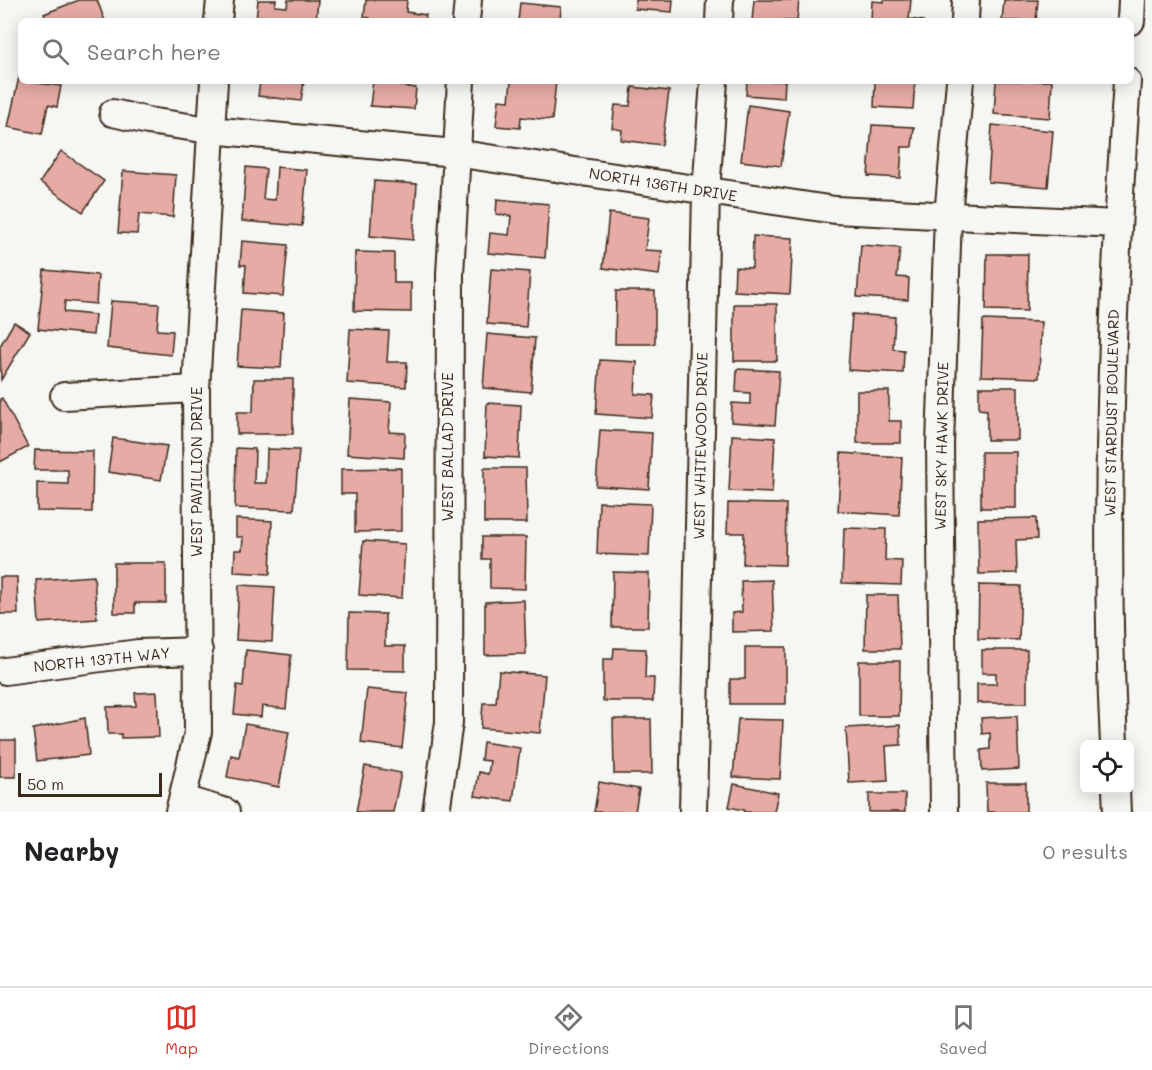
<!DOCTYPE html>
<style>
body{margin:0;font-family:Mali,sans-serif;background:#f6f6f6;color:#202124}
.controls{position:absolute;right:18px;bottom:18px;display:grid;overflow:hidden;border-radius:9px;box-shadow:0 3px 15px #0003}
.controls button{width:54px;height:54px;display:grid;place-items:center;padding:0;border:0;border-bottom:2px solid #e0e0e0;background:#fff;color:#202124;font:30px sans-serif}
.scale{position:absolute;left:18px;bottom:15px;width:144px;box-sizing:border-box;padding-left:6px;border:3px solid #3b2a1e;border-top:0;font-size:16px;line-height:21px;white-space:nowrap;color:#3b2a1e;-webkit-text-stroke:4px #f6f6f2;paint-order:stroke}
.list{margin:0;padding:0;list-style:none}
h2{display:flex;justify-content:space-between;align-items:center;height:78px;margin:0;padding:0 24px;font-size:26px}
h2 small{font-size:20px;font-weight:400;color:#757577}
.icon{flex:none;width:33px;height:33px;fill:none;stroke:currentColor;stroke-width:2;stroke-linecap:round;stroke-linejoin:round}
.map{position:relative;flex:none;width:1152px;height:812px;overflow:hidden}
.search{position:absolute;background:#fff;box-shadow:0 3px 15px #0003;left:18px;right:18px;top:18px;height:66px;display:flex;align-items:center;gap:15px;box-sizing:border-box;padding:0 21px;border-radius:9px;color:#757577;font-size:22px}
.sheet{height:174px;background:#fff}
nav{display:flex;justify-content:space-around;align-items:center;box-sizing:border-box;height:84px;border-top:2px solid #e0e0e0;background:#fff;font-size:16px;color:#757577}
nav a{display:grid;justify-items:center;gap:3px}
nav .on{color:#d93025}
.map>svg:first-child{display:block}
.building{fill:#e5aba4;stroke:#3b2a1e;stroke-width:1.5}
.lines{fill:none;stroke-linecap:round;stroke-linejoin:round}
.minor-casing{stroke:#3b2a1e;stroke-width:30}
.minor{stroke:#f6f6f2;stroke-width:26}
.labels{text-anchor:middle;stroke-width:6;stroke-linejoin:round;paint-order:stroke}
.street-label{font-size:15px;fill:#3b2a1e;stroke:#f6f6f2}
</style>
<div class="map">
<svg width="1152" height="812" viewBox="0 0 1152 812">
<rect width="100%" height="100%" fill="#f6f6f2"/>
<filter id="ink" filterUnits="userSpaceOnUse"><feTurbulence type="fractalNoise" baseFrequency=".0167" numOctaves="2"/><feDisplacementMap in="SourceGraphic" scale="12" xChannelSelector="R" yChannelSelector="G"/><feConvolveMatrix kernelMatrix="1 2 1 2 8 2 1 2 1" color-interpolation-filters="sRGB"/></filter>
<g filter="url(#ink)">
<g class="building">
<polygon points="79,0 97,0 105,21 47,21 44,14"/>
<polygon points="258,0 276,0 275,6 287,7 288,0 318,0 316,21 256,21"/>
<polygon points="366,0 407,0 406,12 426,15 425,21 370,21 370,18 364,17"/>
<polygon points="636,0 673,0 672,12 635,9"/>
<polygon points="754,0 799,0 797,21 752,21"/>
<polygon points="884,0 911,0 909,19 924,21 871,21 872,1 884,2"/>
<polygon points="1004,0 1038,0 1036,21 1002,21"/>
<polygon points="520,3 561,7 560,21 518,21"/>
<polygon points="19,77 21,81 61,86 57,107 48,105 42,134 8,127"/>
<polygon points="260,81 304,81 301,101 258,96"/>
<polygon points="373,81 402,81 401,86 416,88 414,109 370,106"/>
<polygon points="511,81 556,81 552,120 521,117 520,128 496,126 499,100 509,101"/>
<polygon points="747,81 785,81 784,98 746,95"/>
<polygon points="875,81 915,81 913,109 874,107"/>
<polygon points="996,81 1052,81 1050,118 994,114"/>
<polygon points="632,87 669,91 662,145 621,140 622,130 612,128 615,105 630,106"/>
<polygon points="748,105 789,111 781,166 741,161"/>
<polygon points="872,125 914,127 912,147 902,147 900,178 868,176"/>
<polygon points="992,125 1053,131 1048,187 988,182"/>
<polygon points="61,151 104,181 83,212 40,182"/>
<polygon points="246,167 266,169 263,199 275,200 277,167 307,170 302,226 242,221"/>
<polygon points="123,171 176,175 173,217 139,214 137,234 118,233"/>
<polygon points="374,181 417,184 413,240 370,236"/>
<polygon points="497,199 549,204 545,258 488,253 490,233 509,235 511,216 496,214"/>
<polygon points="609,213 649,218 645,250 662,251 659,275 603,268"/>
<polygon points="753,236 793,238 790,294 734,291 735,267 752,268"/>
<polygon points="242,241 288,245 283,296 244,293 246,265 240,265"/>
<polygon points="861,245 900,248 897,277 909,278 908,300 857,297"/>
<polygon points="355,252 394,253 394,283 411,283 411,312 354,311"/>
<polygon points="987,254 1028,254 1027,311 986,310"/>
<polygon points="491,269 530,272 526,327 487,324"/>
<polygon points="44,270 98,275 96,304 65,301 64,312 95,315 93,335 38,329"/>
<polygon points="616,291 655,291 655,344 615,344"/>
<polygon points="111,301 159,304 157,330 173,331 171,355 107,348"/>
<rect x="734" y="304" width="43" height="57"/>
<polygon points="241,310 284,313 281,368 237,366"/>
<polygon points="852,314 895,317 893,349 904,350 903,373 848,370"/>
<polygon points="983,320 1041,322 1039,378 981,376"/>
<polygon points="14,322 30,332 1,380 0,346"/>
<polygon points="350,329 389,331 387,362 407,362 406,387 347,383"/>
<polygon points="487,334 535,338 531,392 483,388"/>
<polygon points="600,360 637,362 635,394 654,395 652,418 596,414"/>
<polygon points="737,369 779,371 775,425 731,422 732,403 750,404 750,393 736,392"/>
<polygon points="254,379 293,379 293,434 237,434 237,412 253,412"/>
<polygon points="979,387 1018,387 1018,440 987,440 987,410 979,409"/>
<polygon points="857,391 889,391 889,421 901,421 901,443 857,443"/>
<polygon points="2,398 28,447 0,462 0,399"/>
<polygon points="350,399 391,402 389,432 405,433 404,458 347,454"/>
<polygon points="487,403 521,405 519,458 485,456"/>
<polygon points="600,430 652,433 649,489 596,486"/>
<polygon points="732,435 775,438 772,493 729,491"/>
<polygon points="113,438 167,446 161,480 108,472"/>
<polygon points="236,448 255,449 254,483 266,483 267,449 299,450 294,510 235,508"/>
<polygon points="35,450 93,451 92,512 37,511 37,483 68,484 68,470 34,470"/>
<rect x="981" y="452" width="35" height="56"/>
<polygon points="841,453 902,457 899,515 838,511"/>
<polygon points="401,468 401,531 355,532 355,494 341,494 341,469"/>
<polygon points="484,468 526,468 527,523 484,523"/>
<polygon points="599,502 651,504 649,556 597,554"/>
<polygon points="728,503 786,504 785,565 743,564 744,533 727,533"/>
<polygon points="1036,518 1037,539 1016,540 1017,573 979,574 978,519"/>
<polygon points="236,519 272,521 270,574 234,572 235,550 242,550 243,537 236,537"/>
<polygon points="844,528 886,529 885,560 902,561 901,585 842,583"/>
<polygon points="482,537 526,537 525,589 490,588 490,559 482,559"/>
<polygon points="363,541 405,544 402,598 359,595"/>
<polygon points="114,563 166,563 166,603 135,603 135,613 114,613"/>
<polygon points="613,572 649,573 648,627 612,627"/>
<polygon points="94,576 97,619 39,623 36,580"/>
<polygon points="0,577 17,577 18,614 0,614"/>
<polygon points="772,580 774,631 732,632 732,613 742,612 741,581"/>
<polygon points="239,585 275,587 272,642 236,640"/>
<polygon points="979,585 1021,586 1019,640 978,639"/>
<polygon points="866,595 898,595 900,649 865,649"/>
<polygon points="524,600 526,654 485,655 485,602"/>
<polygon points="349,613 385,614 385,646 405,646 405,671 348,670"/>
<polygon points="745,647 786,647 786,704 730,704 730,679 745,679"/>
<polygon points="614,648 646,649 645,678 654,678 653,701 603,701 603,659 613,659"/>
<polygon points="246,650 291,655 286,709 262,706 261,717 234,714 237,685 243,686"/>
<polygon points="982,650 1027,650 1027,703 977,703 977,684 996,684 996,673 982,673"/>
<polygon points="859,661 900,661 899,716 859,716"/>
<polygon points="499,671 545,675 540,733 481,728 483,703 496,703"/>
<polygon points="367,689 408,693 402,748 361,743"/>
<polygon points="157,692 159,737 121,738 121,734 108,734 107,707 136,706 135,693"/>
<polygon points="1017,716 1019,769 982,771 981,750 990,749 990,733 982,734 981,718"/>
<polygon points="85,718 89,755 37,761 33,729"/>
<polygon points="613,719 651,719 652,774 614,774"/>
<polygon points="738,719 783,720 780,779 733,777"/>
<polygon points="245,724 289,732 279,787 227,777 231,755 239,757"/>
<polygon points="900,725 901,745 886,746 888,781 849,783 846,728"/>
<rect x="0" y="740" width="16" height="37"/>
<polygon points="483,742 520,748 513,801 475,796 479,772 488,774 490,761 481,760"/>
<polygon points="365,766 401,773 393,812 356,812"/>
<polygon points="599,782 639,789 635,812 594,812"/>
<polygon points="986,783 1026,783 1026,812 987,812"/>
<polygon points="734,784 778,793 774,812 744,812 744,810 729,807"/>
<rect x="869" y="794" width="36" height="18"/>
</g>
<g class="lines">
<defs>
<g id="minor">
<polyline points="218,21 220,0"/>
<polyline points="466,21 468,0"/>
<polyline points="719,21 720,0"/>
<polyline points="965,21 966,0"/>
<polyline points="1131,21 1132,0"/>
<polyline points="113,113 148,121 210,130 455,153 835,210 1117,224"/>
<polyline points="64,396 196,389"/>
<polyline points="5,671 138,653 199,651"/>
<path d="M1114,744c-11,-220 -2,-443 13,-663"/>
<polyline points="1116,790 1117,812"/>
<polyline points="184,799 226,812"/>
<polyline points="179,812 198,732 196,389 214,81"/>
<polyline points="436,812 449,722 450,274 461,81"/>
<polyline points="693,812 706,192 714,81"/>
<polyline points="944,812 940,445 948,216 960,81"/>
</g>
</defs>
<use href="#minor" class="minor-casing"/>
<use href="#minor" class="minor"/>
</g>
</g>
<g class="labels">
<g class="street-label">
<text transform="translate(663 185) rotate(9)" y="5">NORTH 136TH DRIVE</text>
<text transform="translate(1112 413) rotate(-89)" y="5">WEST STARDUST BOULEVARD</text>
<text transform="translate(701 446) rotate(-89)" y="5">WEST WHITEWOOD DRIVE</text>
<text transform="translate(942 446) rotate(-89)" y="5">WEST SKY HAWK DRIVE</text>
<text transform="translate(448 447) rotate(-90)" y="5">WEST BALLAD DRIVE</text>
<text transform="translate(197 472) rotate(-90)" y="5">WEST PAVILLION DRIVE</text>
<text transform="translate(102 660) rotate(-6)" y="5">NORTH 137TH WAY</text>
</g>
</g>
</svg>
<div class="controls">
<button><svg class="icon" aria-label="locate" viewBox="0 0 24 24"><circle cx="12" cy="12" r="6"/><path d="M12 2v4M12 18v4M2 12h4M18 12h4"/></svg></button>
</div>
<div class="scale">50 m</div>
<div class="search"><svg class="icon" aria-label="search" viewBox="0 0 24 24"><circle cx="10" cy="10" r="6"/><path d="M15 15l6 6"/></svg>Search here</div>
</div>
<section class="sheet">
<h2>Nearby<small>0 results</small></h2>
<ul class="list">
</ul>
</section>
<nav>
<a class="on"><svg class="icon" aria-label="map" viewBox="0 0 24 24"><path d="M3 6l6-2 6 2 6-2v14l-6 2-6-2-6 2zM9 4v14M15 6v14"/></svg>Map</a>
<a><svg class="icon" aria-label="directions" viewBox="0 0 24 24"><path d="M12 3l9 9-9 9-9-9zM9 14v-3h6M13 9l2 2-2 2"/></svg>Directions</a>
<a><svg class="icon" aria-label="saved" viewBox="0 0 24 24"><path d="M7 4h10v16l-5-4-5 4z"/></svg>Saved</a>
</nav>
